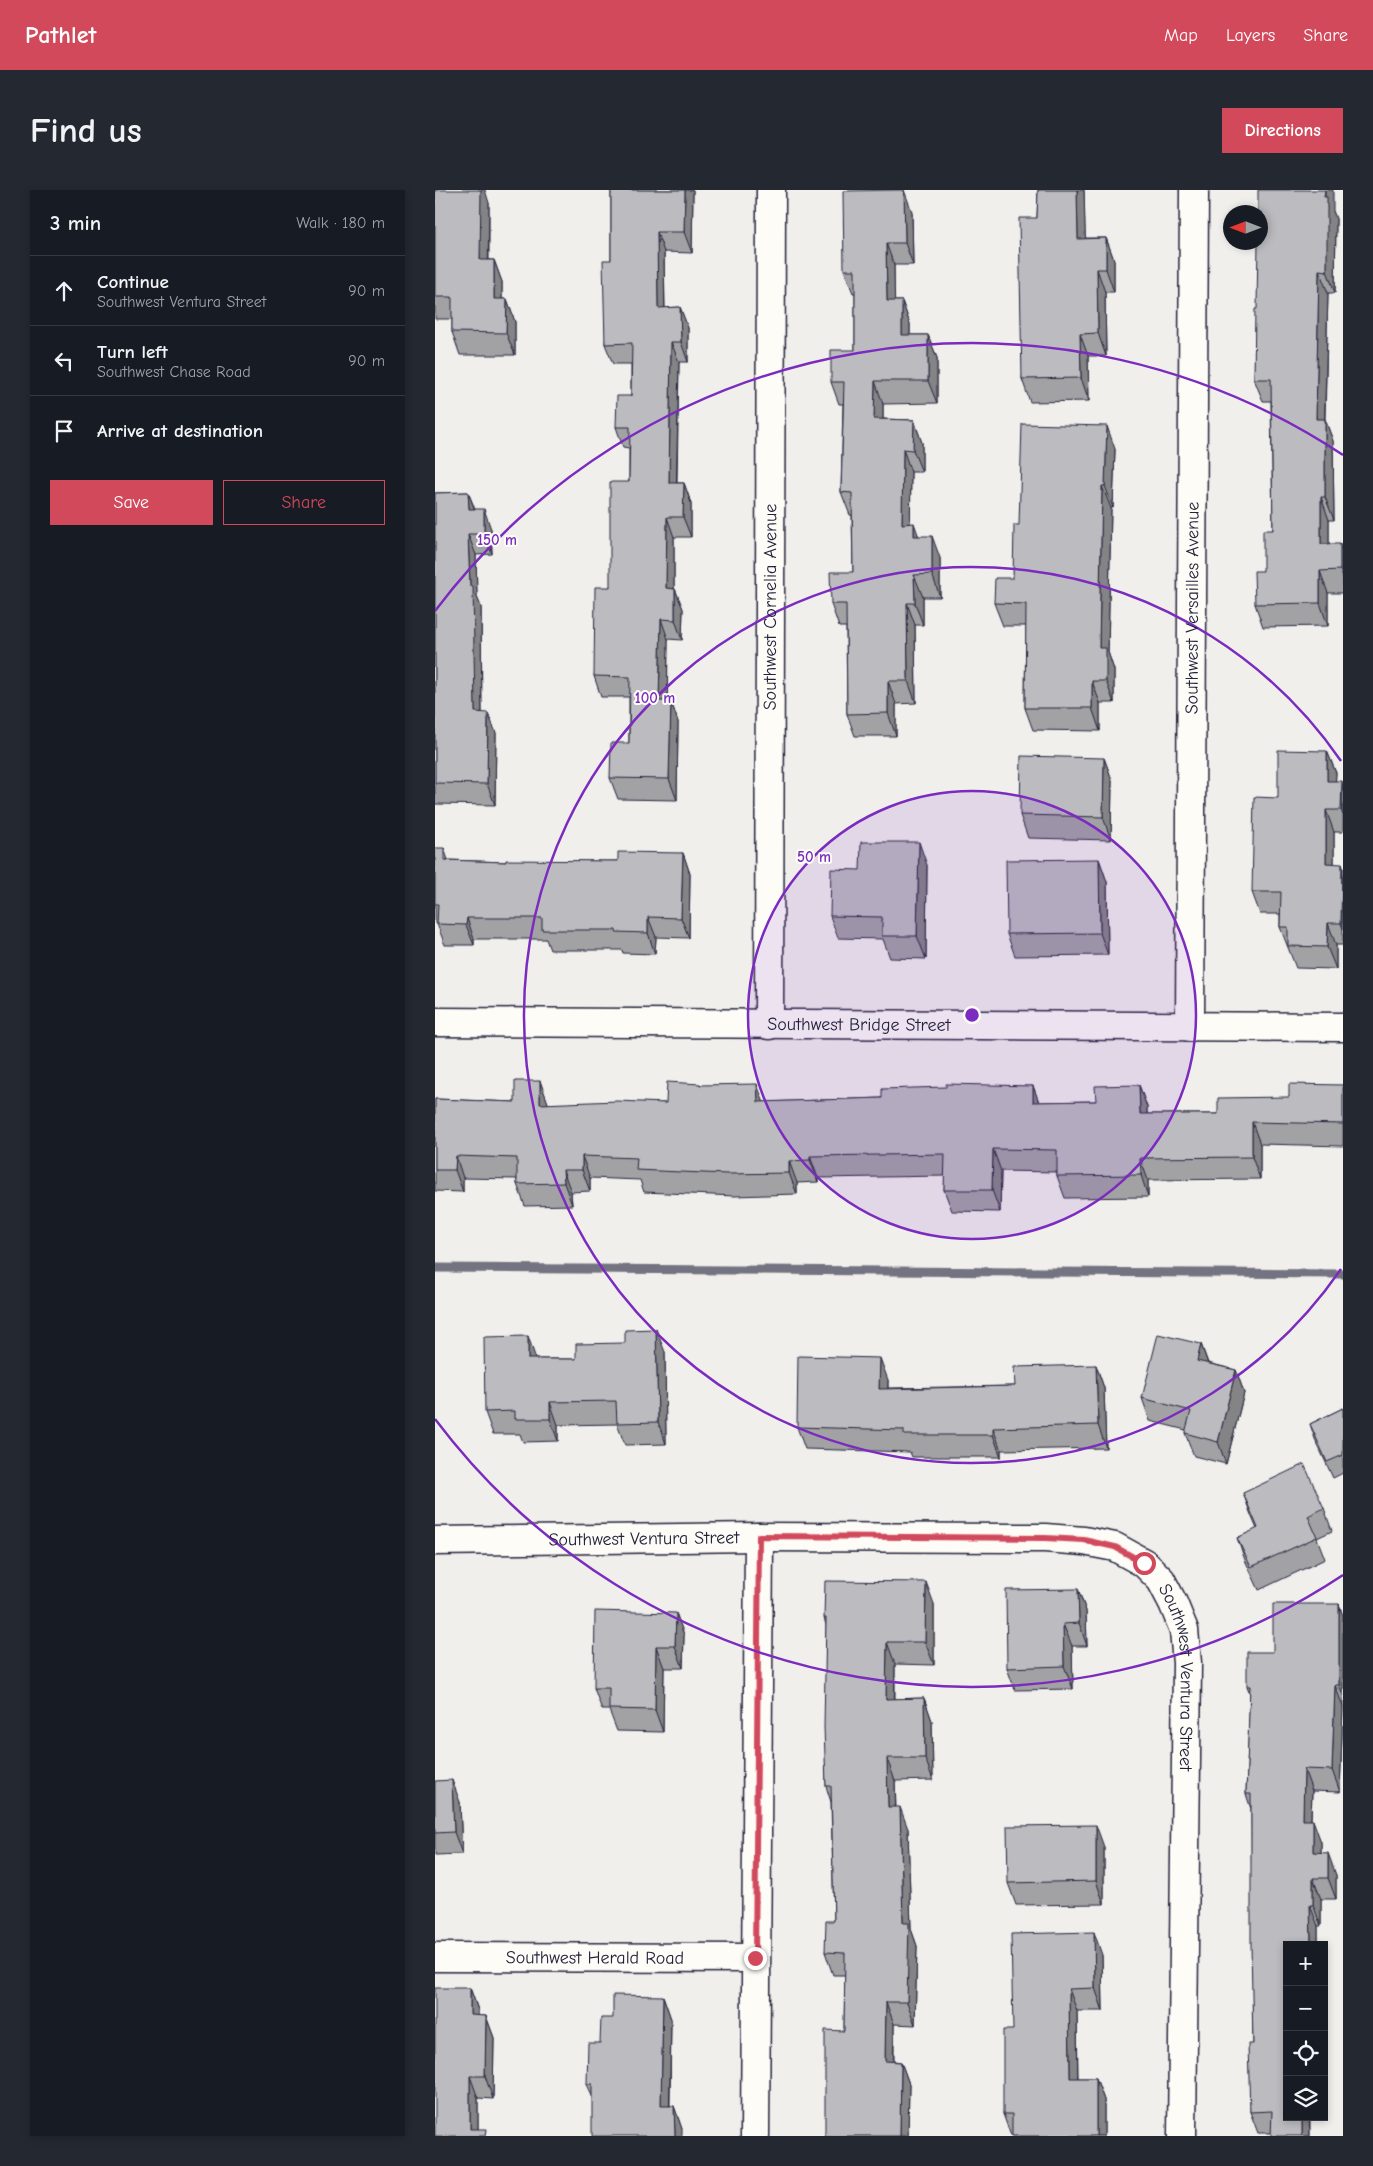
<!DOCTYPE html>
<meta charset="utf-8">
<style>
body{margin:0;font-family:"Comic Neue",sans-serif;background:#242831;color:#f1f3f6}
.controls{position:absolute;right:15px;bottom:15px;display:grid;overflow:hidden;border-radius:0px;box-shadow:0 2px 8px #0003}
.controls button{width:45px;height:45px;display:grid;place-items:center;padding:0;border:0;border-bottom:1px solid #363941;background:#171b24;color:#f1f3f6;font:25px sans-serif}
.compass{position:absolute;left:788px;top:15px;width:45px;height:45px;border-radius:50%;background:#171b24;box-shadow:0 2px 8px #0003;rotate:270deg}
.stop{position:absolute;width:15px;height:15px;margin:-11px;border:4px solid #d1495b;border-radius:50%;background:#fff}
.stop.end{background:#d1495b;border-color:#fff;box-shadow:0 1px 5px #0008}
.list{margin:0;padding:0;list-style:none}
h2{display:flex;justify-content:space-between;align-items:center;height:65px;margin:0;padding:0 20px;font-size:21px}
h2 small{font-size:16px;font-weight:400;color:#9ea1a6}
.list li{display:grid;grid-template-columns:32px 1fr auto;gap:15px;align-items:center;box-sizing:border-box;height:70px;padding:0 20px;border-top:1px solid #363941}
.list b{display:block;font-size:19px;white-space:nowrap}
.list p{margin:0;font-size:16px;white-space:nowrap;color:#9ea1a6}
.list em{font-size:16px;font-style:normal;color:#9ea1a6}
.actions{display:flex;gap:10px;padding:15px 20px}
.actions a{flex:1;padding:11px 0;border:1px solid #d1495b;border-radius:0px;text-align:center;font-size:18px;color:#d1495b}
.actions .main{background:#d1495b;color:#fff}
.icon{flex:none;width:28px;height:28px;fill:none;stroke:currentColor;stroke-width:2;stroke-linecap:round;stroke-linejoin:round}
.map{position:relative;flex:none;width:908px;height:1946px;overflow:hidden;border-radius:0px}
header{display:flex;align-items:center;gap:30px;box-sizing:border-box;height:70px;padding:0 25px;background:#d1495b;color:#fff}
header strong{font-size:24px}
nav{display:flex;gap:28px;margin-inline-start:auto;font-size:18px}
.intro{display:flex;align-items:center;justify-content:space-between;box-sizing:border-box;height:120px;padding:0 30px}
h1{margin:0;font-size:35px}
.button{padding:12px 22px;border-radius:0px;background:#d1495b;color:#fff;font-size:18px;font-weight:700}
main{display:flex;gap:30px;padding:0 30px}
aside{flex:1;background:#171b24;border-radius:0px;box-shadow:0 2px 8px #0003}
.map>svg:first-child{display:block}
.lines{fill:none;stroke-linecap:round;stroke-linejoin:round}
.stream{stroke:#737381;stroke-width:9}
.minor-casing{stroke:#22223b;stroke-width:31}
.minor{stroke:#fdfcf7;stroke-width:28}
.wall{fill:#a2a2a5;stroke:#22223b}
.shaded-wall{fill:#848486;stroke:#22223b}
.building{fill:#bcbcc0;stroke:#22223b}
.route{stroke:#d1495b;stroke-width:6}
.ring{fill:none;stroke:#7b2cbf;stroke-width:2.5}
.labels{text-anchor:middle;stroke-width:4;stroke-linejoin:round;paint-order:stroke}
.street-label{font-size:18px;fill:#22223b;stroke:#fdfcf7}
.centre{fill:#7b2cbf;stroke:#fdfcf7;stroke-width:2.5}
.ring-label{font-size:15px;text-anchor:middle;font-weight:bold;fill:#7b2cbf;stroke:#fdfcf7;stroke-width:4;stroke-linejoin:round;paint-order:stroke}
</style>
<header>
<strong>Pathlet</strong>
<nav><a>Map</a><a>Layers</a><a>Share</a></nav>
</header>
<div class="intro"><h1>Find us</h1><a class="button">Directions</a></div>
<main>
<aside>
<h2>3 min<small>Walk · 180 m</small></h2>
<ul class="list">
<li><svg class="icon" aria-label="ahead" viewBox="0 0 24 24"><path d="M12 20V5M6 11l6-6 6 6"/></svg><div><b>Continue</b><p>Southwest Ventura Street</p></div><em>90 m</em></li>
<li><svg class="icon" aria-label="left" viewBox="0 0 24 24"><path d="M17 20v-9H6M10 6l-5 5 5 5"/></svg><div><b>Turn left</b><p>Southwest Chase Road</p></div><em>90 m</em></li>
<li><svg class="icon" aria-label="arrive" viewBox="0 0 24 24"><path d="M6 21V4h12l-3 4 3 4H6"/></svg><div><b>Arrive at destination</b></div></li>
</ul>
<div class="actions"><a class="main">Save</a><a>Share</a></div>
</aside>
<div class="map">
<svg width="908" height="1946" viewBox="0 0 908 1946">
<rect width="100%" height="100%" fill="#f0efec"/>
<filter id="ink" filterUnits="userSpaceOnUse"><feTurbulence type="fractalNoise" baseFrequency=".02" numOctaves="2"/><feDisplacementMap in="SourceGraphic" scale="10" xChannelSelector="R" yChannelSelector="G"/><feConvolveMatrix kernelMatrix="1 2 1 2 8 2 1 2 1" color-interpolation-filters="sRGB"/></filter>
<g filter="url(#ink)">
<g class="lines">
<polyline class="stream" points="0,1078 908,1084"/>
<defs>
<g id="minor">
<path id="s1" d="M0,832l908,5"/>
<path id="s2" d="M334,835l2,-835"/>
<path id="s3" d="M755,837l4,-837"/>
<path id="s4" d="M0,1351l324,-4 286,1 39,3 31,6 29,16 17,17 12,23 11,27 3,33 -5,473"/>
<path id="s5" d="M0,1767l320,1"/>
<polyline points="320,1946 324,1347"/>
</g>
</defs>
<use href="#minor" class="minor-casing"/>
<use href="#minor" class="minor"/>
</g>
<g class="wall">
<polygon points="0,0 54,13 54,70 59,70 67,92 67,109 72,109 80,132 80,165 25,165 17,142 17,129 0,129"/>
<polygon points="176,0 258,0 257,63 229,62 230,118 245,117 253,138 253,172 244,172 242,293 249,293 256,313 256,347 239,347 239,398 240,399 248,419 247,450 233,449 232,511 236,511 243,532 242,610 183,609 175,588 194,553 194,507 166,507 159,486 194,292 194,258 188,257 181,237 196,206 196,174 178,174 170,154 176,70"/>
<polygon points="603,0 649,0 650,48 671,48 679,70 679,102 670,102 671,166 653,166 654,211 595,212 587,189 602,28"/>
<polygon points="898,21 901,29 900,103 893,103 890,229 898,251 899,330 894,330 894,354 908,362 908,403 893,403 893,436 828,437 820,414 838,340 836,211 828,211 819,189 822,119"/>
<polygon points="477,22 478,75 459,75 459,111 467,111 475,134 475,145 493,145 502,168 502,213 448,214 448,229 479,230 487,253 487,282 476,282 475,334 484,346 505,368 505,407 488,407 488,435 480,435 481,513 461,514 461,546 420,546 412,524 411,437 404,437 396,414 418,382 417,325 415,325 406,302 408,214 404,214 396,192 420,160 420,103 418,103 409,80"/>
<polygon points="680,259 678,318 676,318 673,462 679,480 679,513 665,513 665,541 598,540 590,518 591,436 568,436 559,413 578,388 584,335"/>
<polygon points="33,302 40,319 56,339 57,364 41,365 42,407 46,417 47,522 61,543 60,615 0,614 0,303"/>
<polygon points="892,561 901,583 900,591 908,594 908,642 899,642 899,674 908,677 908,755 901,755 901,779 861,778 845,737 845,724 825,724 817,702 843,608"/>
<polygon points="669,568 677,590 676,650 593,648 585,625"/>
<polygon points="0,658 13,670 71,672 183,671 248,663 255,684 254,748 221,747 220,764 188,763 187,760 115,760 111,749 39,749 39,755 10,755 2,734 0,734"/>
<polygon points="664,669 672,692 673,765 580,766 572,744"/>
<polygon points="492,675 491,769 455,768 448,749 403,748 395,726 425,680"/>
<polygon points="105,891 113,914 231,913 265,894 266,895 329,912 447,908 598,896 604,912 661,911 704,895 712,917 712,924 783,924 908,895 908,956 825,954 825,989 713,990 713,1007 630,1008 622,986 622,982 566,981 565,1022 517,1021 509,1000 510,986 383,988 383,992 362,993 362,1004 300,1006 209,1002 205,990 155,988 155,1001 136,1002 137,1015 90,1016 82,994 82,989 28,988 28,1002 0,1001 0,909 80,912"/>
<polygon points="766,1154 773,1173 801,1180 809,1203 791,1274 759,1266 750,1243 751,1240 715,1231 707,1208"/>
<polygon points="230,1162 231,1254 190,1255 182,1234 123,1235 123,1251 88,1252 85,1244 58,1244 50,1222 101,1169 141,1169"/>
<polygon points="661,1175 669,1198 671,1258 566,1260 566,1267 477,1267 475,1262 370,1259 362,1237 453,1190 453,1198 580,1196"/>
<polygon points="908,1218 908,1283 898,1288 880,1249 875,1234"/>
<polygon points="808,1303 889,1318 897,1341 882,1348 890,1369 824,1400 810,1370 802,1348 822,1339 816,1325"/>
<polygon points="643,1399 651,1421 652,1456 637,1456 638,1499 580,1500 572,1478"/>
<polygon points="499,1414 499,1475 460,1474 460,1509 489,1508 497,1531 498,1590 460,1591 461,1617 473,1639 476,1739 482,1756 480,1835 459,1834 459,1871 466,1872 474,1894 473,1946 390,1946 409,1841 410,1785 398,1785 390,1762 399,1731 396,1612 391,1596 391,1435 389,1428"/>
<polygon points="904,1414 908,1426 908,1517 905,1602 877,1601 876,1630 886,1652 886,1663 901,1685 901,1709 886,1709 886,1736 883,1736 883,1755 852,1755 852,1927 883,1927 883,1929 875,1929 875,1946 836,1943 823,1943 815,1922 818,1854 816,1619 811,1604 815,1504 812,1496 838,1462"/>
<polygon points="241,1423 249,1445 248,1478 229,1478 228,1542 182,1541 174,1520 167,1520 159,1498"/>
<polygon points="0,1591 25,1612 27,1664 0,1665"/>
<polygon points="669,1657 669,1714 581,1715 573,1693"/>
<polygon points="667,1765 668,1821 642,1821 643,1888 661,1888 669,1910 669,1946 576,1946 568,1924 578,1840"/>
<polygon points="35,1798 43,1820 43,1826 51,1826 59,1848 58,1909 43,1908 43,1939 0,1946"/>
<polygon points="228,1806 236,1829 235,1916 239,1916 247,1939 157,1906 152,1894 178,1828"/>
</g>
<g class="shaded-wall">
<polygon points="43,0 50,0 54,13 53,92 45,70"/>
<polygon points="250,0 258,0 257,63 249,42"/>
<polygon points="469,0 477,22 478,75 470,53"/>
<polygon points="642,0 649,0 651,71 643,49"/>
<polygon points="890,0 898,0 898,21 901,29 900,103 892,81"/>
<polygon points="222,42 229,62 230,138 223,118"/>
<polygon points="671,48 679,70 679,102 671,79"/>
<polygon points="451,53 459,75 460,134 452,111"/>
<polygon points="59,70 67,92 67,132 59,109"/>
<polygon points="662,79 670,102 671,166 663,143"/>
<polygon points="884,80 893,103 889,251 881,229"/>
<polygon points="72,109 80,132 80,165 71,143"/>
<polygon points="467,111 475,134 475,168 467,145"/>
<polygon points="245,117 253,138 253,172 246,152"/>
<polygon points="645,144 653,166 654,211 646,188"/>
<polygon points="493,145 502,168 502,213 493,191"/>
<polygon points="236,152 244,172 241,313 234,293"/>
<polygon points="440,191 448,214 448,251 439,229"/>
<polygon points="890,229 898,251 899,330 890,307"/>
<polygon points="479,230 487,253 487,282 478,260"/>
<polygon points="672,236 680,259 678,318 670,296"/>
<polygon points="468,259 476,282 475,356 467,334"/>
<polygon points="249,293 256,313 256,347 248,327"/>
<polygon points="667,296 676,318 673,462 679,480 679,513 671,491 664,458"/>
<polygon points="33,302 41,323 34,319"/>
<polygon points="886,307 894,330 894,376 886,354"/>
<polygon points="49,319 56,339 57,364 49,344"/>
<polygon points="232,327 239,347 239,419 231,398"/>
<polygon points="479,333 487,356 479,346"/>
<polygon points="33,344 41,365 42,407 46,417 47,543 40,522"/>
<polygon points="497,346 505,368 505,407 497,384"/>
<polygon points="905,354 908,362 908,388 905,380"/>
<polygon points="885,381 893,403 893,436 885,413"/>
<polygon points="479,385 488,407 488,435 480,413"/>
<polygon points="240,399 248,419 247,450 240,430"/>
<polygon points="472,413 480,435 481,513 473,491"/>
<polygon points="226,429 233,449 232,531 224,511"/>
<polygon points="453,491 461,514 461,546 453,523"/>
<polygon points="657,491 665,513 665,541 657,518"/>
<polygon points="236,511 243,532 242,610 234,589"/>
<polygon points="53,523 61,543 60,615 52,594"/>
<polygon points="892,561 901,583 900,613 892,591"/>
<polygon points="669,568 677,590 676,650 668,627"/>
<polygon points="907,591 908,594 908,625 906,620"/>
<polygon points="891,620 899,642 899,696 891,673"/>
<polygon points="484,652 492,675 491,769 482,746"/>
<polygon points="9,658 16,679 9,670"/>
<polygon points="248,663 255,684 254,748 246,728"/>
<polygon points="664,669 672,692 673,765 665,743"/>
<polygon points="907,674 908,677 908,739 906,733"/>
<polygon points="213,727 221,747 220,764 213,743"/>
<polygon points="32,728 39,749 39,755 31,735"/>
<polygon points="893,733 901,755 901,779 892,757"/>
<polygon points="105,891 113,913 113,936 105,914"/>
<polygon points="322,894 330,916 323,912"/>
<polygon points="704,895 712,917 712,946 705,924"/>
<polygon points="598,896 606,918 598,912"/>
<polygon points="817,932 825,954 825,989 817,967"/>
<polygon points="558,959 566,981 565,1022 557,1000"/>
<polygon points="21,966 28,988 28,1002 20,980"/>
<polygon points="147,966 155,988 155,1001 147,980"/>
<polygon points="375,966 383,988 383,992 375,970"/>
<polygon points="705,968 713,990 713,1007 706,985"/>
<polygon points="354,971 362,993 362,1004 354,983"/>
<polygon points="128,980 136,1002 137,1015 129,993"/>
<polygon points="221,1139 230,1162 231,1254 223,1232"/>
<polygon points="93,1146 101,1169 101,1192 93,1169"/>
<polygon points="766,1154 774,1177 762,1171"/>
<polygon points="445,1168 453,1190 452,1221 444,1199"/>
<polygon points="661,1175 669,1198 671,1258 663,1235"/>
<polygon points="801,1180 809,1203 791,1274 783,1252"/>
<polygon points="115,1212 123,1235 123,1251 115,1229"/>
<polygon points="558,1238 566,1260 566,1267 558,1245"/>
<polygon points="491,1392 499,1414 499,1475 490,1452"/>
<polygon points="643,1399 651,1421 652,1456 644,1433"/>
<polygon points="904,1414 908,1426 908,1506 904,1495"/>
<polygon points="241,1423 249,1445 248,1478 240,1456"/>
<polygon points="628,1434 637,1456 638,1499 629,1476"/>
<polygon points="452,1452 460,1474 459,1531 451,1509"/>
<polygon points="221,1456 229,1478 228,1542 220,1520"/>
<polygon points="900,1495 908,1517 905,1602 897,1580"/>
<polygon points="489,1508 497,1531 498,1590 490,1568"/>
<polygon points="452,1568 460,1591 461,1640 453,1617"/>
<polygon points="869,1579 877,1601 875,1652 868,1630"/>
<polygon points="17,1590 25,1612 27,1664 19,1642"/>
<polygon points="465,1617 473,1639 476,1739 482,1756 480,1835 472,1812 468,1733"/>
<polygon points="878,1630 886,1652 886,1684 878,1662"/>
<polygon points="661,1635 669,1657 669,1714 661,1691"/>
<polygon points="893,1663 901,1685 901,1709 893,1688"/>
<polygon points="878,1688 886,1709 886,1736 878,1715"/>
<polygon points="875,1715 883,1736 883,1755 876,1755"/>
<polygon points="659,1742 667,1765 668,1821 660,1798"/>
<polygon points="35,1798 43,1820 43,1848 35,1825"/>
<polygon points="634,1799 642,1821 643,1910 635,1888"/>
<polygon points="228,1806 236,1829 234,1939 226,1916"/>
<polygon points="451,1812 459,1834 458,1894 450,1871"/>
<polygon points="51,1826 59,1848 58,1909 50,1886"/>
<polygon points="466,1872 474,1894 473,1946 465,1946"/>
<polygon points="35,1886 43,1908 43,1946 35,1939"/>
<polygon points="661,1888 669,1910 669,1946 661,1946"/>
<polygon points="239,1916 247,1939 247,1946 240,1946"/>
<polygon points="867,1927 874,1927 875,1946 867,1946"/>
</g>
<g class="building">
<polygon points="0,0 46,0 45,70 59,70 59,109 72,109 71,143 17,142 17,107 0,107"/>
<polygon points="176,0 250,0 249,42 222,42 223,118 245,117 246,152 236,152 234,293 249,293 248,327 232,327 231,398 240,399 240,430 226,429 224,511 236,511 234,589 175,588 176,553 194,553 195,487 159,486 160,397 175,397 175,292 194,292 195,237 181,237 182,206 196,206 197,153 170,154 168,70 176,70"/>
<polygon points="469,0 470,53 451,53 452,111 467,111 467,145 493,145 493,191 440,191 439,229 479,230 478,260 468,259 467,334 479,333 479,346 497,346 497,384 479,385 480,413 472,413 473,491 453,491 453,523 412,524 411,414 396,414 395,382 418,382 417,303 406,302 409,192 396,192 396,160 420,160 420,80 409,80 408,1"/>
<polygon points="603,0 642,0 643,49 671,48 671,79 662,79 663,143 645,144 646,188 587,189 584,28 602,28"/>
<polygon points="823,0 890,0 889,7 892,7 892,81 884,80 881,229 890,229 890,307 886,307 886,354 905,354 905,380 885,381 885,413 820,414 819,381 828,381 828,340 838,340 836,189 819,189 820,119 822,119 823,52 826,52 826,22 823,22"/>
<polygon points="587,234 672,236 670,296 667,296 664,458 671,458 671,491 657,491 657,518 590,518 591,414 559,413 560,388 578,388 579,335 584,335"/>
<polygon points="33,302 34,319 49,319 49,344 33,344 35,396 38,396 40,522 53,523 52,594 0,593 0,303"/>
<polygon points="843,560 892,561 892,591 907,591 906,620 891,620 891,673 907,674 906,733 893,733 892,757 853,756 853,737 845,737 846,702 817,702 819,607 843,608"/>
<polygon points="586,566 669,568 668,627 585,625"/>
<polygon points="426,652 484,652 482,746 447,746 447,727 395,726 396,679 425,680"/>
<polygon points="0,658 9,658 9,670 71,672 71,670 183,671 183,662 248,663 246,728 213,727 213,743 181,742 181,740 107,740 107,728 32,728 31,735 2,734 3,714 0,714"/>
<polygon points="664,669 665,743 572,744 571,670"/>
<polygon points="80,891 105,891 105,914 182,911 231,913 232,892 265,894 265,895 322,894 323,912 447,908 447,899 511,897 511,894 598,896 598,912 661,911 660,896 704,895 705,924 783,924 783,908 854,907 854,894 908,895 908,934 817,932 817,967 705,968 706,985 622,986 622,960 558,959 557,1000 509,1000 510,964 375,966 375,970 354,971 354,983 292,984 201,980 202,968 147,966 147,980 128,980 129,993 82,994 82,968 21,966 20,980 0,980 0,909 80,912"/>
<polygon points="221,1139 223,1232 182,1233 181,1211 115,1212 115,1229 80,1229 80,1221 50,1222 49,1147 93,1146 93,1169 141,1169 141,1154 190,1153 190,1140"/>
<polygon points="723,1144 766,1154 762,1171 801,1180 783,1252 750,1243 756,1221 707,1208"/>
<polygon points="363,1166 445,1168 444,1199 580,1196 579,1177 661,1175 663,1235 558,1238 558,1245 469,1245 469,1240 362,1237"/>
<polygon points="908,1218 908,1265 892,1272 875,1234"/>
<polygon points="869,1274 889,1318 873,1326 882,1347 816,1377 802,1348 823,1338 808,1303"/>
<polygon points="390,1391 491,1392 490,1452 452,1452 451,1509 489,1508 490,1568 452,1568 453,1617 465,1617 468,1733 474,1733 472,1812 451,1812 450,1871 466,1872 465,1946 390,1946 390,1840 409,1841 410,1763 390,1762 391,1731 399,1731 396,1596 391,1596 389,1537 391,1428 389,1428"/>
<polygon points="643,1399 644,1433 628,1434 629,1476 572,1478 571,1400"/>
<polygon points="838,1414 904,1414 904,1495 900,1495 897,1580 869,1579 868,1630 878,1630 878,1662 893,1663 893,1688 878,1688 878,1715 875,1715 876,1755 852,1755 852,1927 867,1927 867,1946 836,1946 837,1921 815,1922 813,1854 818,1854 816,1754 816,1604 811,1604 815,1496 812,1496 812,1462 838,1462"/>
<polygon points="160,1421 241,1423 240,1456 221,1456 220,1520 174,1519 174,1498 159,1498"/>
<polygon points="17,1590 19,1642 0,1643 0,1591"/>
<polygon points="661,1635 661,1691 573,1693 572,1636"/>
<polygon points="659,1742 660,1798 634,1799 635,1888 661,1888 661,1946 577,1946 577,1924 568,1924 568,1840 578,1840 576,1744"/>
<polygon points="0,1798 35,1798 35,1825 51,1826 50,1886 35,1886 35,1939 52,1939 51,1946 0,1946"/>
<polygon points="178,1805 228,1806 226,1916 239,1916 240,1946 157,1946 157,1894 152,1894 153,1853 165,1853 166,1828 178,1828"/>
</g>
</g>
<g class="lines" filter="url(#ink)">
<polyline class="route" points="320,1768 324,1346 610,1348 649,1350 680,1357 709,1373"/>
</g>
<circle cx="537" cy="825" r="224" fill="#7b2cbf" fill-opacity=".12"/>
<g class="ring">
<circle cx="537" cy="825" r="224"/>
<path d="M906 1079A448 448 0 1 1 906 571"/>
<path d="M908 1385A672 672 0 0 1 0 1229M0 421A672 672 0 0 1 908 265"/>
</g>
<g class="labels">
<g class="street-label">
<text dy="6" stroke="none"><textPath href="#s2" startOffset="418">Southwest Cornelia Avenue</textPath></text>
<text dy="6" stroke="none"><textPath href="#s3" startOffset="419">Southwest Versailles Avenue</textPath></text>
<text dy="6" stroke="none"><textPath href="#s1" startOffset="424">Southwest Bridge Street</textPath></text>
<text dy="6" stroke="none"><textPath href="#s4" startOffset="209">Southwest Ventura Street</textPath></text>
<text dy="6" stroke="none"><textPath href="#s4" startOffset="839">Southwest Ventura Street</textPath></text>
<text dy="6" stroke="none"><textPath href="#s5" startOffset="160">Southwest Herald Road</textPath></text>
</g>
</g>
<circle cx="537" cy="825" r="8" class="centre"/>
<g class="ring-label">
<text x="62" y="355">150 m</text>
<text x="220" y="513">100 m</text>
<text x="379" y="672">50 m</text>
</g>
</svg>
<div class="controls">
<button>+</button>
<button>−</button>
<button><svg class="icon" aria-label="locate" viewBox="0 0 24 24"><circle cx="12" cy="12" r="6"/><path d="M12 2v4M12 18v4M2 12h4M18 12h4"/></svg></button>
<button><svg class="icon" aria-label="layers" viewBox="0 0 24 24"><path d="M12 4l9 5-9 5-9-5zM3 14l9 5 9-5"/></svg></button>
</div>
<svg class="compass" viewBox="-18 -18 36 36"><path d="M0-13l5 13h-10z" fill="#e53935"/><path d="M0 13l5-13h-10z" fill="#9ea1a6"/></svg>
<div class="stop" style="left:709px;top:1373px"></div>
<div class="stop end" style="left:320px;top:1768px"></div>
</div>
</main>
